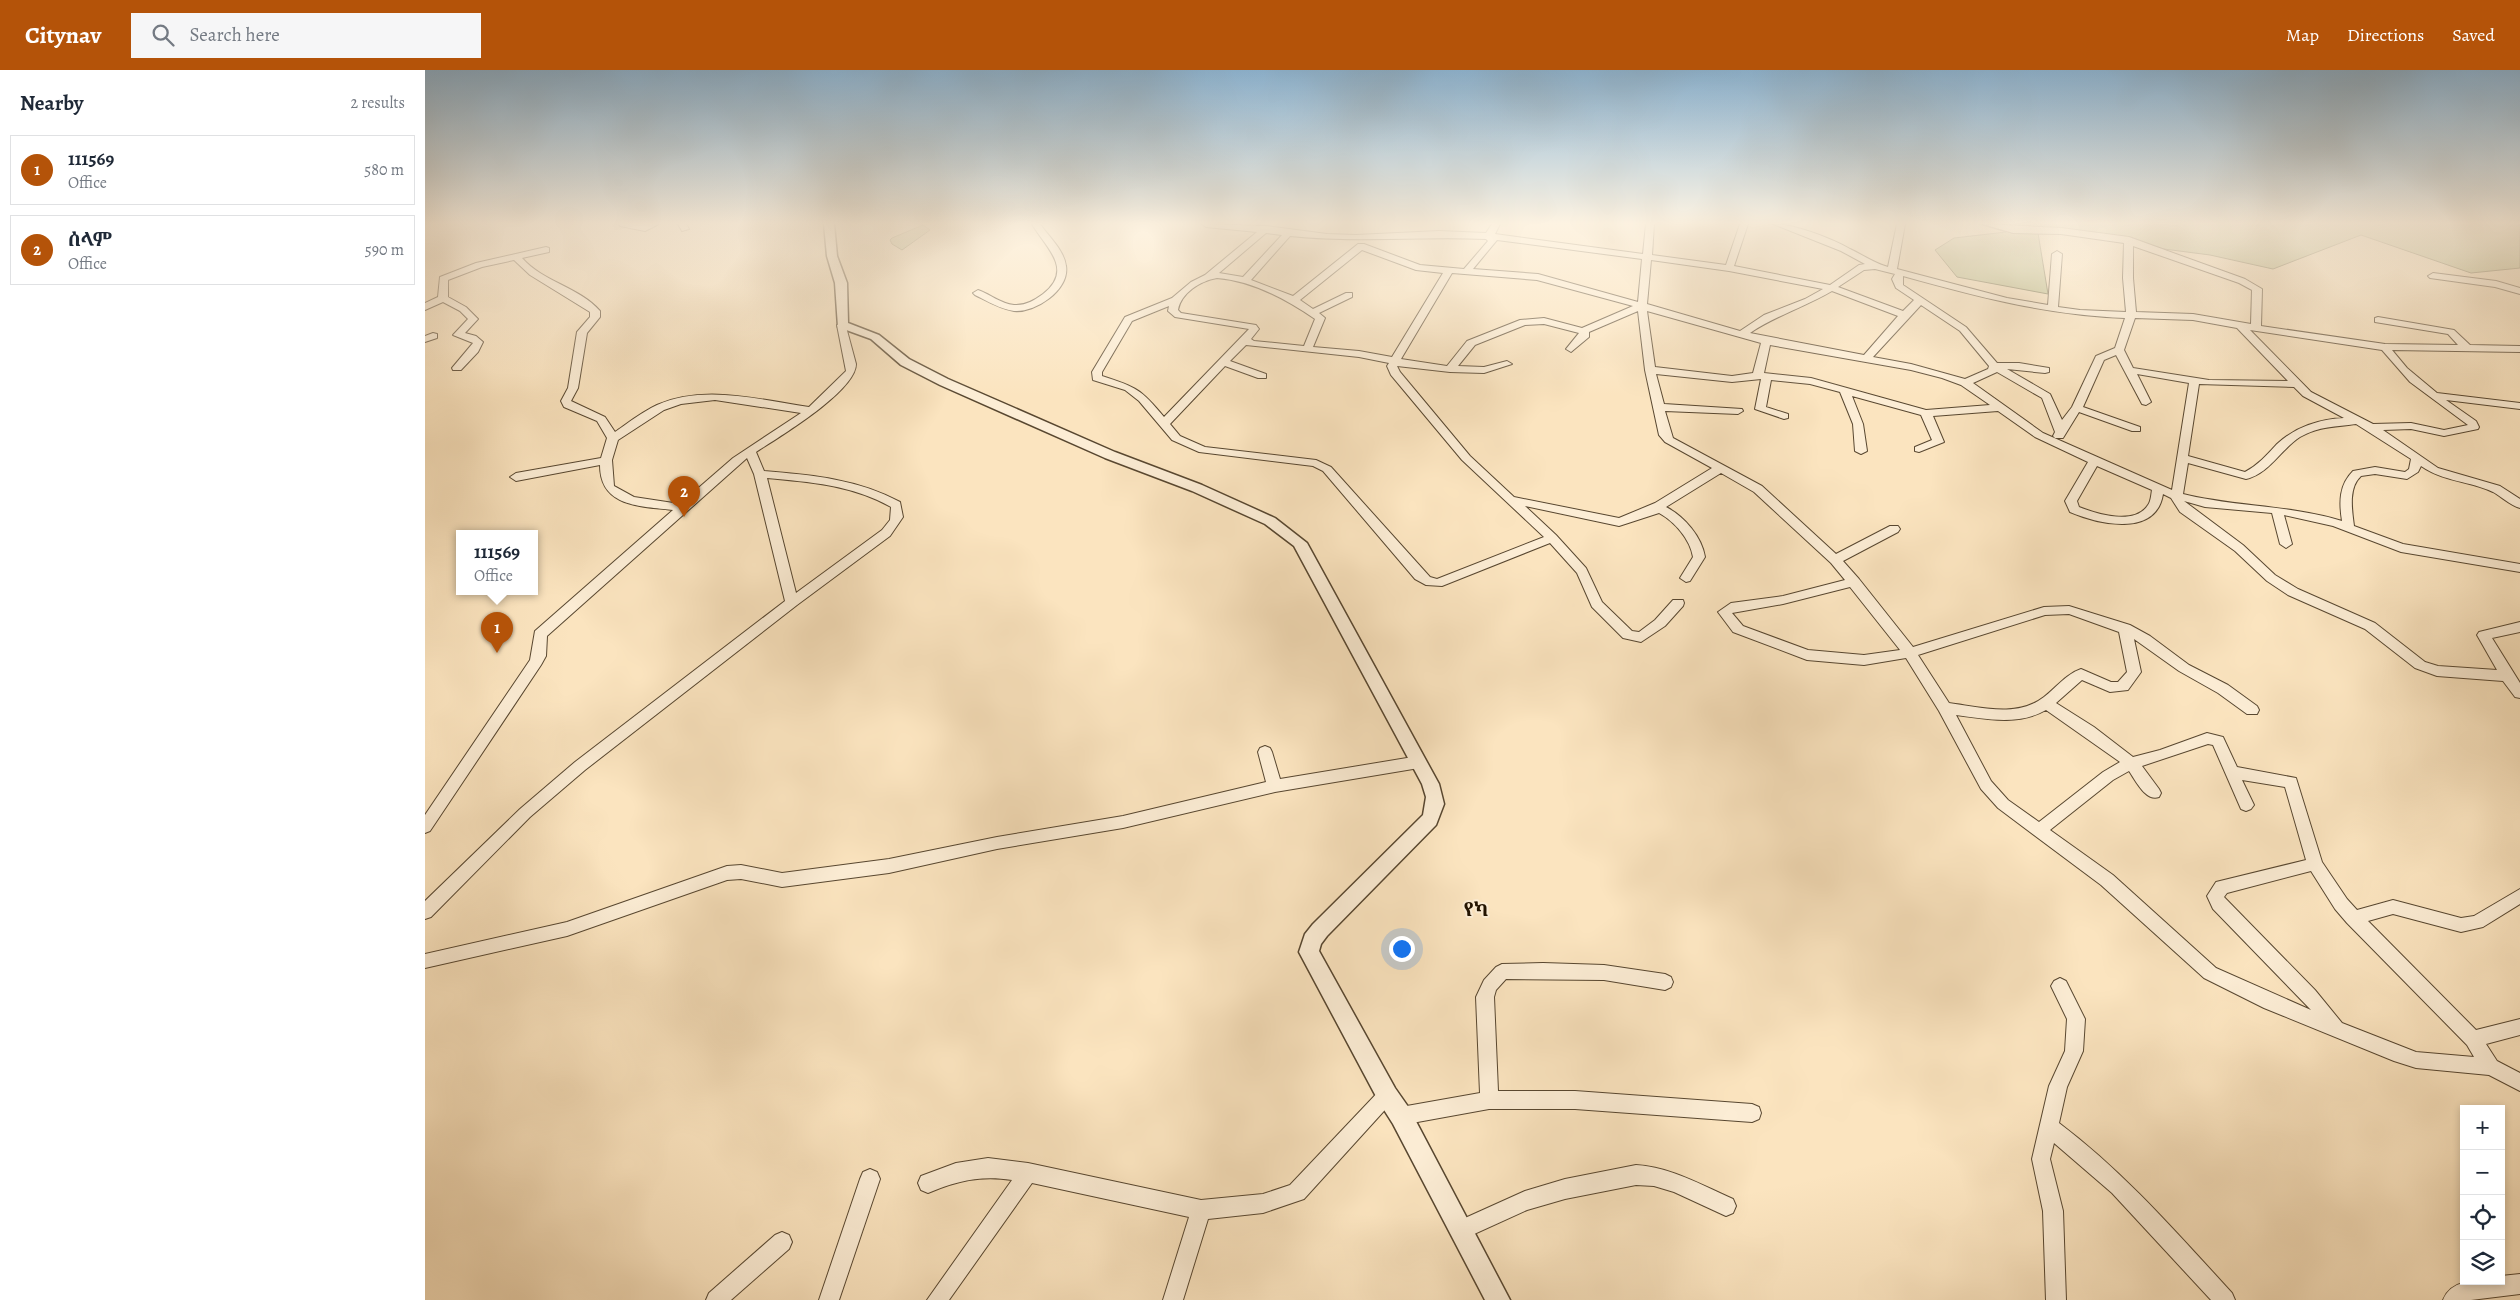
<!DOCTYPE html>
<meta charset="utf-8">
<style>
body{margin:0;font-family:Alegreya,"Noto Serif Ethiopic",serif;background:#f6f6f7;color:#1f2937}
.controls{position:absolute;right:15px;bottom:15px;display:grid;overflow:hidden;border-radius:0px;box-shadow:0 2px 8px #0003}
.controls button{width:45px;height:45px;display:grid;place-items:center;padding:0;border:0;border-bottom:1px solid #e0e1e3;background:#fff;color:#1f2937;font:25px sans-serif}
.you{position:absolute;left:976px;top:878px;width:18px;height:18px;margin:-12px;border:4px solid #fff;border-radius:50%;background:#1a73e8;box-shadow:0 0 0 8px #1a73e833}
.badge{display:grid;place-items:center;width:32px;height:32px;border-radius:50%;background:#b45309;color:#fff;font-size:16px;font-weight:700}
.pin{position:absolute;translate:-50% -41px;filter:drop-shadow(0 1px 2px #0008)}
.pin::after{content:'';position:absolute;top:26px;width:18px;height:15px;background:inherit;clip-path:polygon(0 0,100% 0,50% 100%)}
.popup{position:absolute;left:31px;top:460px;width:82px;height:65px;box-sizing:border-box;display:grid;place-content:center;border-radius:0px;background:#fff;filter:drop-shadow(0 1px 4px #0005);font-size:16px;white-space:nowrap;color:#747a83}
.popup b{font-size:19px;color:#1f2937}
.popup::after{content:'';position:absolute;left:50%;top:100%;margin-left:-10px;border:10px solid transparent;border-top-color:#fff}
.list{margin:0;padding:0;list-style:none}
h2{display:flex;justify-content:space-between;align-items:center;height:65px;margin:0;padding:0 20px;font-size:21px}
h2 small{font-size:16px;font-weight:400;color:#747a83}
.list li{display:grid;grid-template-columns:32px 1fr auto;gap:15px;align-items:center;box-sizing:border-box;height:70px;margin:0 10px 10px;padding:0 10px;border:1px solid #e0e1e3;border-radius:0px}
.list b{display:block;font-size:19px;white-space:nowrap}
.list p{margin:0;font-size:16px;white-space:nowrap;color:#747a83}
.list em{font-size:16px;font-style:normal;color:#747a83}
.icon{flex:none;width:28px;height:28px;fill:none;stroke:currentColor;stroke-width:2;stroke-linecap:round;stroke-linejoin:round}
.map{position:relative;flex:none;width:2095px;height:1230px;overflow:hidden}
header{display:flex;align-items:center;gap:30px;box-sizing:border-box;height:70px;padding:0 25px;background:#b45309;color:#fff}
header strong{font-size:24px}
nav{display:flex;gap:28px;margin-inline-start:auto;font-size:18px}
.search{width:350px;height:45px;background:#f6f6f7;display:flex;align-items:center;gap:12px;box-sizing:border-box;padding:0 18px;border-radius:0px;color:#747a83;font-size:19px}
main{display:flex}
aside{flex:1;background:#fff}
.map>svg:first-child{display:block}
.green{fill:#bfc491;stroke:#706c48}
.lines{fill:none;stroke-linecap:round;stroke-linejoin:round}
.minor-casing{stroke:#584730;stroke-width:2}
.tertiary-casing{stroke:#584730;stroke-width:3}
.minor{fill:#fcedd5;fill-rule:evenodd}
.tertiary{fill:#fcedd5;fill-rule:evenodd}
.labels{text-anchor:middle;stroke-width:4;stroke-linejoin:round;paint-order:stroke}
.district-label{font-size:19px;font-weight:bold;fill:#221300;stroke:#fcedd5}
</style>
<header>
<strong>Citynav</strong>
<div class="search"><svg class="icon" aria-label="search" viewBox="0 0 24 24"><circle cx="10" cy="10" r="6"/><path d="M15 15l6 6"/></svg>Search here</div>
<nav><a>Map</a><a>Directions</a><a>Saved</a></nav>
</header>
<main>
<aside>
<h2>Nearby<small>2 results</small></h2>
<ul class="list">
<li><span class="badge">1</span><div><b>111569</b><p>Office</p></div><em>580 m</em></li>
<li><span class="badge">2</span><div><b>ሰላም</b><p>Office</p></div><em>590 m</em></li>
</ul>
</aside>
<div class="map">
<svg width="2095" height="1230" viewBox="0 0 2095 1230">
<rect width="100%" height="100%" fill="#fbe4bf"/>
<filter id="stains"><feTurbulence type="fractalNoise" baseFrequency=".004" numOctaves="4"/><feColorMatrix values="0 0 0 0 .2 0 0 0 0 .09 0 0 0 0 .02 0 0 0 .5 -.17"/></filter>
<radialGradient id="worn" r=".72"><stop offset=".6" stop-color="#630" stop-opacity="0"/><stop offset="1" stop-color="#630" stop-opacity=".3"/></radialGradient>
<g class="green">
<polygon points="1554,154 2095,154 2095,198 2046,203 1936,165 1848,199 1785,185 1739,179 1699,168 1637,158 1612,157 1623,224 1532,207 1510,180 1529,168 1581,162"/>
<polygon points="498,155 505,160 477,180 467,174 465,170 467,168"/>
</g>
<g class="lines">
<defs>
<g id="minor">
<polygon points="194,154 234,154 220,161 195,156"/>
<polygon points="253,154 261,154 264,159 257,161"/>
<path d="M607,154h8c9,13 24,26 26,42 4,24 -31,47 -52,45 -14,-2 -27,-10 -39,-16l-2,-2 5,-3c12,4 23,14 36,15 11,1 21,-5 29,-11 32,-25 2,-47 -11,-70z"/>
<path d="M777,154l64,2 61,8 29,1 83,-4 47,2 6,-9h8l-5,10 148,20 3,-30h8l-2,31 74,10 14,-41h8l-14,42 96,19 29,-20 6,-1 -24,-13 -68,-27c21,0 58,14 77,25 13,6 24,14 38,18l9,-43h8l-8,45 110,29 41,7 4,-51 5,-3 5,3 -4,53 22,3 46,2 -3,-34 1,-35 -63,-9 -48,-1 -30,-9 78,4 68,9 116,42 17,10 -1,37 124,18 73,1 -10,-11 -73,-12v-4l3,-1 76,13 16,15 50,1v6l-128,-2 15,18 30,25 83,10v6l-74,-9 30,21 3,6 -1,2 -34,7 -33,-7 -28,1 55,38 62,18 20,13v9c-10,-3 -18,-11 -27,-16 -23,-11 -49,-10 -72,-26l-3,6 -11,7 -32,-5 -14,2c-13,12 -9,34 -7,50l49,18 117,20v8l-119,-20 -68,-26 -49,-11 8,29 -6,4 -6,-4 -8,-31 -67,-6 -21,-6 59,44 32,30 23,14 77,34 50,39 13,4 59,4 -20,-35 2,-3 41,-10v10l-28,6 28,45v15l-5,-1 -12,-16 -66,-5 -22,-8 -50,-39 -77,-34 -21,-14 -32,-30 -55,-39 -9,-14 -8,-4c-7,44 -65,30 -93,18l-5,-11 23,-39 -53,-25 -37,-26 -65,5 11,26 -25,10 -4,-1v-4l17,-7 -11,-25 -69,-19 11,28 4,27 -6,3 -6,-3 -2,-27 -13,-32 -30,-8 -39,-4 -5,27 22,7v4l-4,1 -29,-10 6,-30 -29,3 -76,-8 8,30 78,5 1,2 -5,3 -73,-3 8,27 89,48 74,68 54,-28h8l2,3 -2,3 -55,29 16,18 54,68 131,-40 25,-1 61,19 20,11 39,29 39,20 29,21 2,4 -2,4h-10l-29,-21 -39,-22 -45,-32 7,33 -13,18 -18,2 -28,-12 -26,23 38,24 39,30 27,-7 47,-17 16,4 14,30 59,11 26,84 25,37 10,11 36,-10 68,18 13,-2 46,-27v15l-37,23 -22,5 -68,-18 -25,7 108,109 44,-11v16l-34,9 11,17 23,12v18l-31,-16 -73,-7 -22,-7 -130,-53 -60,-30 -103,-93 -103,-77 -17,-19 -42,-78 -33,-53 -42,7 -57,-5 -74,-28 -15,-20 13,-9 52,-7 62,-16 -14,-17 -77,-71 -33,-19 -55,34c18,9 36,30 39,50l-15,24 -4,1 -6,-4 13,-21c-3,-18 -18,-35 -34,-44l-40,13 -94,-20 31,29 30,33 16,34 30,29 7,1 16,-12 18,-20h10l1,3 -1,3 -18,20 -24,16 -18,-4 -31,-31 -15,-34 -27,-30 -108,43 -16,-1 -11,-6 -92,-108 -10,-5 -114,-14 -27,-12 -33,-39 -14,-11 -32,-10 -1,-8 33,-55 47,-19 19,-16 14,-7 52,-43 -51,-5zM841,163l16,2 -39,42 -24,-4zM865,166c66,7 131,0 196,3l2,2 -24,28 -44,-4 -56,-21h-6l-65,52 -42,-16zM1072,170l145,19 -4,43 -100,-28 -65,-5zM1708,176l106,37 13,7 -1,34 -58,-10 -57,-2 -3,-34zM937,180l54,20 27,3 -51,84 -33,-6 -46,-4 12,-29 -6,-5 33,-16v-4h-6l-33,16 -13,-9zM1226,190l78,11 94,18 -18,10 -41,16 -24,16 -93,-27zM1450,199l20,5 -3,5 4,9 18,12 -11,11 -65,-24 26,-17zM1027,203l85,7 96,26 -51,22 -38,-10 -24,2 -53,21 -20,25 -46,-7zM1478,206c76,21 143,39 222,42l-10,30 -19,8 -24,51 -10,13 -12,-26 -43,-25 38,4 4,-1v-4l-30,-5h-22l-31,-36 -63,-42zM792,208c36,3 69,21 98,41l-11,27 -50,-5 -3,-2 8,-10 -3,-4 -75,-12 -3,-3c3,-17 22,-29 39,-32zM1407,221l66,25 -34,39 -114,-22c25,-17 55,-26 82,-42zM1496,235l39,26 29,35 -1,3 -23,10 -54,-15 -38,-7zM744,236l-1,5 7,6 74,12 -85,88c-23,-28 -28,-30 -62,-41v-4l30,-51zM1213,241l7,59 14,65 6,7 47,26 -57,35 -36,15 -105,-21 -44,-41 -70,-84 -3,-6 53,6 34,1 28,-9 -5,-3 -23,6 -26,-1 17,-21 50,-20 19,-1 35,9 -13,16 5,3 18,-15v-5zM1222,241l114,32 -8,30 -21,3 -77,-9zM1710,248l58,2 44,8 51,53 -79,-1 -76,-12 -9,-18zM1825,260l132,20 28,32 58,43 -24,5 -33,-7 -38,1 -62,-32zM821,275l113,12 30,6 -2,3 4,9 71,85 82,77 -107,42 -7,-2 -99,-110 -15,-7 -111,-13 -25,-11 -10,-12 55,-58 33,12h8v-4l-36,-13zM1345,275l141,25 31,8 19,7 29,20 -64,5 -115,-32 -47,-5zM1691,285l26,49 4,1 5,-3 -14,-28 52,9 -17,107 -129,-57 -70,-50 24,-11 45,26 13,34 -2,4 2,2h8l16,-26 53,19h8v-4l-57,-20 21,-47zM1774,314l95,3 9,9 41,22c-24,1 -49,9 -67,26 -10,11 -19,21 -32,28l-57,-16zM1931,354l55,35 -2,10 -4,3 -30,-5 -22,4c-14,14 -14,31 -11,50 -52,-16 -107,-14 -159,-27l5,-31 58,16c23,-5 35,-30 54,-42 19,-11 36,-10 56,-13zM1672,396l55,24c-1,5 -1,11 -4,15 -13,21 -51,9 -69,2l-2,-6zM1425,517l50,63 -36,5 -56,-5 -65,-24 -11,-13 51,-9zM1644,544l50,18 8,40 -9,10h-7l-30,-13c-15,5 -25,19 -37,28 -27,21 -64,10 -95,6l-31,-48 127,-40zM1621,640l74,52 -17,10 -64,50 -31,-22 -17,-19 -35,-66c30,4 62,11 90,-5zM1783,674l5,1 28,64 5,2 5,-2 3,-4 -12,-25 43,7 21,73 -90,22 -9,14 6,13 98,101 -95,-42 -103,-93 -63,-45 63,-50 16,-9c7,10 17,31 30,26l2,-4 -2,-4 -17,-23zM1886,801l24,38 12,14 120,122 7,12 -58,-5 -74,-29 -27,-33 -91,-93 3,-4z"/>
<path d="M121,177l3,1v4l-27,6c21,24 57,29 78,53v6l-13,16 -9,55 -7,13 34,16 10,15c13,-9 27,-20 42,-27 47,-21 103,-5 152,2l37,-36 -9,-46 8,-2 11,41c0,27 -77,73 -100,88l8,19c48,4 94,8 136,31l3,15 -13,19 -93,69 -212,165 -55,47 -99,100 -6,2v-18l95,-92 55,-47 210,-161 -31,-127 -7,-16 -200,178 -1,20 -5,9 -111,166 -5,2v-18l105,-155 5,-29 138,-121c-33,-4 -73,-3 -73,-45l-84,16 -6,-4 6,-4 85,-15 6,-20 -10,-17 -33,-14 -3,-6 7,-13 9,-56 13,-15v-5l-60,-37 -16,-15 -32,7 -34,13v17l18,10 12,12 -13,14 11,3 7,6 -5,10 -17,18h-8l-1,-2 21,-25 -20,-8 15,-16 -8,-8 -17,-9 -18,8v-7l13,-6 2,-20 36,-14zM290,330l86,13 -68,45 -53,46 -46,-7 -20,-11 -2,-26 6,-20 46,-30 17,-6zM342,408c43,4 85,7 124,29l-1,13 -8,10 -86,63z"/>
<polygon points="2008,203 2071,211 2095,218 2095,224 2070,217 2005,208 2003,206"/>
<polygon points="8,263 12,264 12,268 0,272 0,266"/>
<polygon points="840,676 845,678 847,682 855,709 994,686 999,688 1001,692 999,696 994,698 850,722 698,758 572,779 464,803 357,817 316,809 302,810 142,866 0,898 0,884 142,852 302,796 316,795 357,803 464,789 572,767 698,746 841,712 833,682 835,678"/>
<polygon points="1118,893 1179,895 1240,904 1246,907 1248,912 1246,917 1240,920 1179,910 1081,909 1071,920 1069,927 1073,1021 1150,1021 1327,1034 1334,1037 1336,1043 1334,1049 1327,1052 1150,1039 1064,1039 976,1055 969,1052 967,1046 969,1040 976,1037 1055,1023 1051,927 1059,910 1071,897 1077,894"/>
<path d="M1635,908l6,3 19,38 -2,32 -16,36 -8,36c65,49 118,110 173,170l3,7h-24l-99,-107 -58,-50 -4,16 13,52 3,89h-20l-3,-89 -11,-52 17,-73 16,-35 2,-32 -16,-33 3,-5z"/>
<path d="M962,1016l6,3 3,6 -3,6 -89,98 -41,14 -55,6 -25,81h-20l26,-83 -157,-34 -83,117h-22l85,-120c-32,-5 -55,1 -84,13l-7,-3 -3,-7 3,-7 35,-13 32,-5 40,5 173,37 62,-6 27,-9 91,-96z"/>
<path d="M1211,1095c35,2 65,20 97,34l3,7 -3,7 -7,3 -52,-24 -20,-6 -18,-1 -71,14 -38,11 -66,30 -7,-3 -3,-7 3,-7 71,-32 40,-12z"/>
<polygon points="445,1099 452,1102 455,1109 414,1230 394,1230 435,1109 438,1102"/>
<polygon points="357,1162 364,1165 367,1172 364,1179 306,1230 281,1230 284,1223 350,1165"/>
<path d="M2095,1204v20l-49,6h-28c9,-23 37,-19 58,-19v-5z"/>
</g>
<polygon id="tertiary" points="399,154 409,154 412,186 422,213 423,253 454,265 484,289 523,309 690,382 777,415 850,448 882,473 1014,714 1019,734 1011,755 902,866 896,874 894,881 970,1018 984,1038 1085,1230 1060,1230 968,1054 954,1032 874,882 880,864 888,854 998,745 1001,727 997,714 869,476 840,454 767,421 680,388 515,315 476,295 446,269 413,257 410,213 402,186"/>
</defs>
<use href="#minor" class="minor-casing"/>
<use href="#tertiary" class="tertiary-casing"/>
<use href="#minor" class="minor"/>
<use href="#tertiary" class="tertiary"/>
</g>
<linearGradient id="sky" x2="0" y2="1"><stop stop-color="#8db7d7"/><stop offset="0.47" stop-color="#fdf3e2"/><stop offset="1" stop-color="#fdf3e2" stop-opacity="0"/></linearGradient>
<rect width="2095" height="326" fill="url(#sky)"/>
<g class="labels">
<g class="district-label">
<text x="1051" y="846">የካ</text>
</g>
</g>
<rect width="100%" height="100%" filter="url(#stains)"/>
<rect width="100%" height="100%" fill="url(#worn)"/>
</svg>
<div class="controls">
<button>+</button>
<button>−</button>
<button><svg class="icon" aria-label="locate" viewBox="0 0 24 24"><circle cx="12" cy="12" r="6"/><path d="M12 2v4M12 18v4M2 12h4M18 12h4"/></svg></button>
<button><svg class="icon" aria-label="layers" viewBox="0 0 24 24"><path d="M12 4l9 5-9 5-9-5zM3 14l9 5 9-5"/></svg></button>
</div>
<div class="you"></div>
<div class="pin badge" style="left:72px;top:583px">1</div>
<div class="popup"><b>111569</b>Office</div>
<div class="pin badge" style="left:259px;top:447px">2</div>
</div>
</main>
